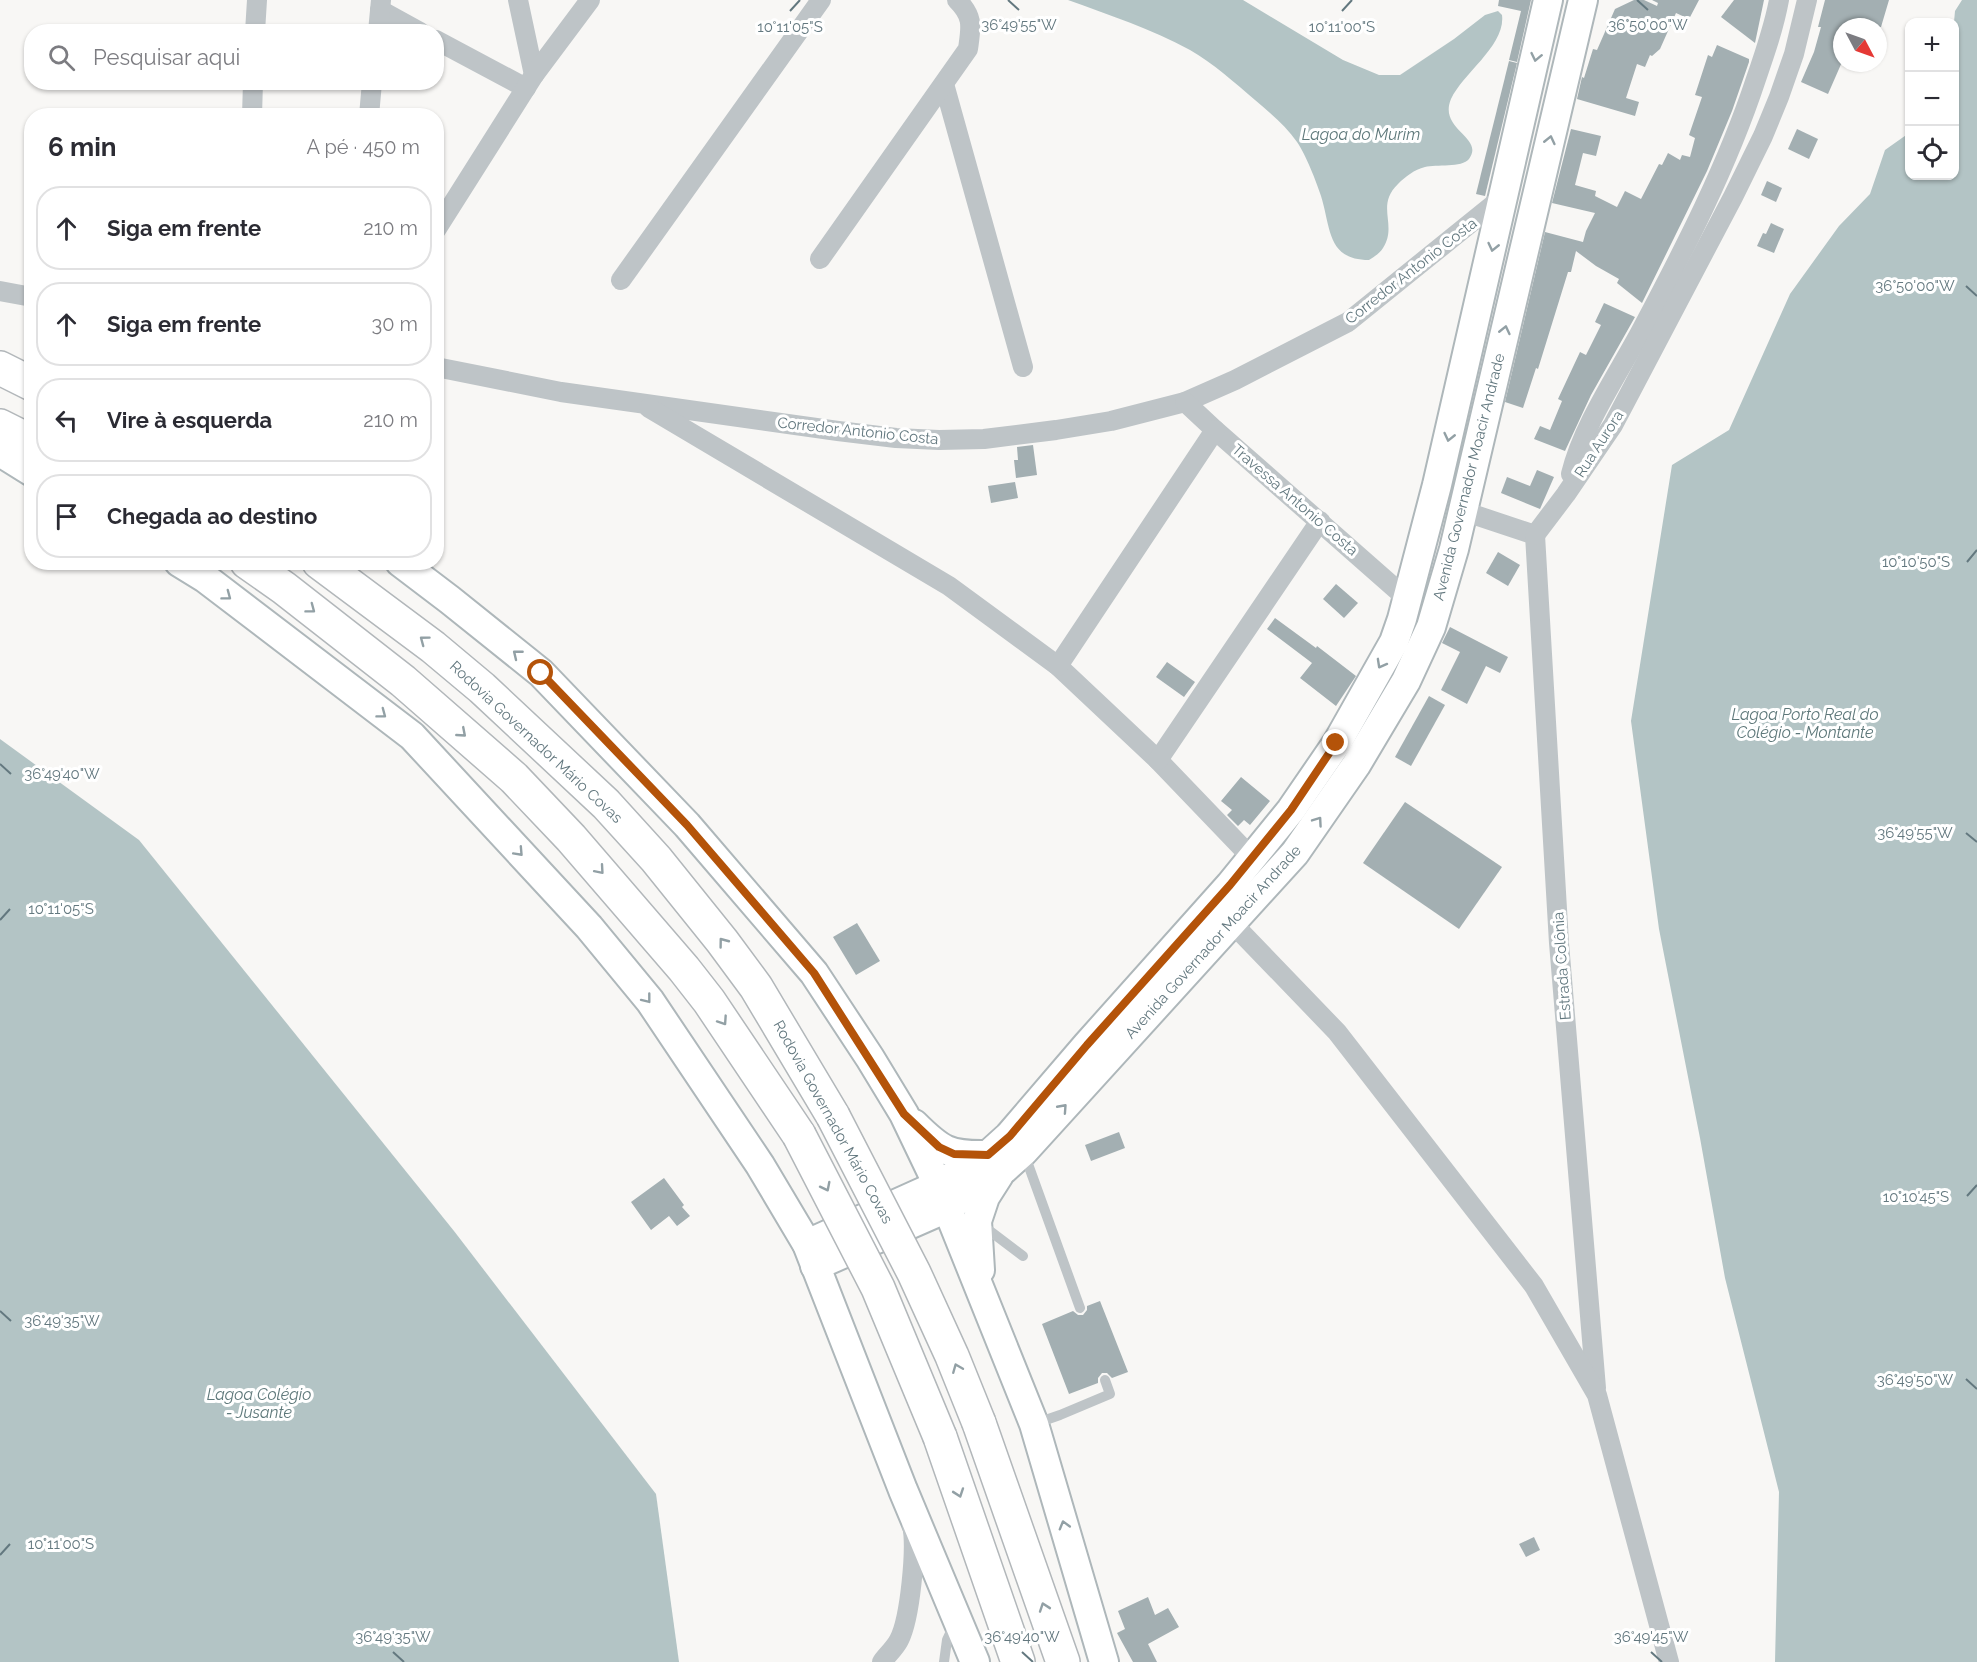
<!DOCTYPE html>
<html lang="pt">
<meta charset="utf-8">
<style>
body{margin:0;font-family:Raleway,sans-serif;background:#f2f2f3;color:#2b2b33}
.controls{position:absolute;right:18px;top:18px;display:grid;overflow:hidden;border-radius:12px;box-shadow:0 2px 4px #0004}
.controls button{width:54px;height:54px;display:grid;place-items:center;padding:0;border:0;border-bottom:2px solid #e1e1e2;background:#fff;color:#2b2b33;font:30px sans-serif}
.compass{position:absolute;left:1833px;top:18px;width:54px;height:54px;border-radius:50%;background:#fff;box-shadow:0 2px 4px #0004;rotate:131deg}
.stop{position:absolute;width:18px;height:18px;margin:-14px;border:4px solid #b45309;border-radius:50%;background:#fff}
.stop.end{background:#b45309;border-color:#fff;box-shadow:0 2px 6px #0008}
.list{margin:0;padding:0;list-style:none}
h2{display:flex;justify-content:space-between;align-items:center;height:78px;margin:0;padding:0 24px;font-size:26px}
h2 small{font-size:20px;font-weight:400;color:#7c7c81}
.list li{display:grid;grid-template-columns:39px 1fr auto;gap:18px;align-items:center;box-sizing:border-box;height:84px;margin:0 12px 12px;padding:0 12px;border:2px solid #e1e1e2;border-radius:24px}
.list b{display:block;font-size:22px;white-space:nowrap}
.list em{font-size:20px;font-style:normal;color:#7c7c81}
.icon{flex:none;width:33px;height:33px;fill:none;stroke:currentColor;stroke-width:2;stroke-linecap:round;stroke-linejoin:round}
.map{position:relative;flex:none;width:1977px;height:1662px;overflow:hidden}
.search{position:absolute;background:#fff;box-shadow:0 2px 4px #0004;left:24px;top:24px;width:420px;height:66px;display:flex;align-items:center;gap:15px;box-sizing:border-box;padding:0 21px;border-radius:24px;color:#7c7c81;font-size:22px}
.panel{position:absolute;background:#fff;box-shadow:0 2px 4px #0004;left:24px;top:108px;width:420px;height:462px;border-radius:24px}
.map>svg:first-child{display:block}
.water{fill:#b3c4c5}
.building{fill:#a3afb2}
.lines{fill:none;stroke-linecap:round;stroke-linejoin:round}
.secondary-casing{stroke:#aeb7ba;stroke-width:32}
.highway-casing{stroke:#b2b7ba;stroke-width:36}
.lane{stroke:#bec4c7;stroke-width:10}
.street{stroke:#bec4c7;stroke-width:20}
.secondary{stroke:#fff;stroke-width:28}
.highway{stroke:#fff;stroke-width:33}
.highway-bridge-casing{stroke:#b2b7ba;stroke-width:36;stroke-linecap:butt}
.highway-bridge{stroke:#fff;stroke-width:33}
.oneway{stroke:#92a0a5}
.route{stroke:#b45309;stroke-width:8}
.ticks{fill:none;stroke:#63787f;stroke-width:2}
.labels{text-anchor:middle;stroke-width:6;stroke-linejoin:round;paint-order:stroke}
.street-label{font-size:15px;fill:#63787f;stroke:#fff}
.water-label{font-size:16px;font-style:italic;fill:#5e787a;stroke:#fff}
.ticks-label{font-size:15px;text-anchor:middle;fill:#63787f;stroke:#fff;stroke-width:6;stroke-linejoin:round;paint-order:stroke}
</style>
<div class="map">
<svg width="1977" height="1662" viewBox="0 0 1977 1662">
<rect width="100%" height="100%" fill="#f8f7f5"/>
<g class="water">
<path d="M1068,0h175l100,60 36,15h21l54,-36 31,-24 13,-4 4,4c4,30 -39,58 -51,84 -13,31 34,38 18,60 -7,9 -33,5 -44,8 -11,3 -19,9 -27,17 -23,22 0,41 -15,64 -3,5 -9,9 -14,12 -42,0 -38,-32 -48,-64 -4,-13 -16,-43 -24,-54 -11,-16 -27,-29 -42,-42 -20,-17 -42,-37 -65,-50 -38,-21 -81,-35 -122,-50z"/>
<polygon points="1962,0 1977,0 1977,1662 1775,1662 1779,1492 1725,1278 1700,1138 1659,929 1631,721 1672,465 1729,430 1790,294 1839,226 1870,194 1885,150 1909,133 1910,176 1954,176 1954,22 1955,11"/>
<polygon points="0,739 139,840 454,1231 656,1494 679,1662 0,1662"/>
</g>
<g class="building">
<polygon points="1499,0 1531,0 1517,62 1509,60 1521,11 1498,6"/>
<polygon points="1634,0 1644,0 1657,6 1658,3 1652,0 1699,0 1689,19 1676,13 1660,49 1652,56 1650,55 1645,67 1637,64 1626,98 1639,102 1635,116 1577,99 1582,77 1584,78 1593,49 1597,50 1615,9"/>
<polygon points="1734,0 1764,0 1755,43 1721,17"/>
<polygon points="1825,0 1889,0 1881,27 1842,27 1842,62 1828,94 1801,82 1814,52 1821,27 1818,27"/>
<polygon points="1717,45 1749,59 1749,62 1732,111 1707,171 1642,303 1617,283 1619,279 1596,266 1576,251 1571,272 1568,272 1538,369 1536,368 1523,408 1505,402 1545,232 1583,242 1586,231 1595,213 1552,203 1571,129 1601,136 1596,156 1583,153 1575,185 1596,191 1595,196 1617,207 1625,191 1641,199 1659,164 1662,165 1668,153 1680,160 1682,155 1690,157 1695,138 1689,135 1702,97 1695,95 1708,55 1712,57"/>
<polygon points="1509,61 1517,63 1485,196 1476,194"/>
<polygon points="1797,129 1818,139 1809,159 1788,149"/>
<polygon points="1767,181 1782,188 1776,202 1761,195"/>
<polygon points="1771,223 1784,229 1774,253 1757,246 1763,233 1766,234"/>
<polygon points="1604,303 1635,317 1591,395 1565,451 1534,439 1540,426 1550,430 1562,401 1558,399 1580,352 1586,355 1601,325 1595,322"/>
<polygon points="1033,445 1037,475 1016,478 1014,460 1018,460 1017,447"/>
<polygon points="1537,470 1554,477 1540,509 1501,493 1507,477 1530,486"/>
<polygon points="1015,482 1018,498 991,503 988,486"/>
<polygon points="1498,552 1520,565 1508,586 1486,573"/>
<polygon points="1336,584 1358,603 1344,618 1323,599"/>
<polygon points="1275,618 1316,648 1317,646 1356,676 1336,706 1300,678 1312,663 1267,629"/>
<polygon points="1450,627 1508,657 1500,673 1486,666 1467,704 1441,690 1460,652 1442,643"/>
<polygon points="1167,662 1195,682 1184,697 1156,677"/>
<polygon points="1429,696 1445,705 1411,766 1395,757"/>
<polygon points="1241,777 1270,801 1250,825 1244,820 1238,826 1227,815 1232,810 1221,801"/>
<polygon points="1405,802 1502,867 1459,929 1363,863"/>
<polygon points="857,923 880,961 856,975 833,937"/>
<polygon points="1119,1132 1125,1148 1091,1161 1085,1145"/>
<polygon points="664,1178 684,1205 682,1207 690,1216 677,1226 669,1216 651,1230 631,1202"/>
<polygon points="1100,1301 1128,1372 1112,1378 1107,1373 1102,1373 1098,1378 1098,1383 1069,1394 1042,1324 1073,1311 1078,1315 1083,1315 1087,1310 1087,1306"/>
<polygon points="1534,1537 1540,1550 1526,1557 1519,1544"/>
<polygon points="1148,1597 1155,1615 1168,1608 1179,1627 1148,1644 1157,1662 1133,1662 1117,1633 1125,1629 1118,1611"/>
</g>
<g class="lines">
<defs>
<g id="secondary">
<polyline points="0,452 32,472"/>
<polyline points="179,562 205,578 412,736 589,927 650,1001 760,1165 807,1244 903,1490 975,1662"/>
<polyline points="400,562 450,600 541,673 687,825 814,973 870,1058 904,1114 938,1185 1034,1424 1104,1662"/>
<path d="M914,1124c27,27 35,32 74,31"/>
<polyline points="807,1244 938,1185 988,1155 1009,1136 1087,1045 1230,885 1291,810 1337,743 1394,642 1402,619 1437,485 1548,0"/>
<polyline points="815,1266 947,1208 1004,1169 1024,1151 1295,853 1356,765 1406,681 1431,627 1454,549 1583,0"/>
<polyline points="980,1270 977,1221 985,1197 999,1175"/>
</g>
<g id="highway">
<polyline points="0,368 32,384"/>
<polyline points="0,426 32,442"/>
<polyline points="247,562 284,588 403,681 514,778 571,838 684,969 709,1001 799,1135"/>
<polyline points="319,562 433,647 482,688 606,804 656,859 722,941 756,987 833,1116"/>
<polyline points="979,1423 1063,1662"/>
<polyline points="940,1437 1018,1662"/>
</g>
</defs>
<use href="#secondary" class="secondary-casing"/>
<use href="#highway" class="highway-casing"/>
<g class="lane">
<polyline points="1024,1153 1080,1308"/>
<polyline points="982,1225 1023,1256"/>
<polyline points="1034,1424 1060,1415 1110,1394 1105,1380"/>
<polyline points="944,1662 947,1640 955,1623"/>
</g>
<g class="street">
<polyline points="518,0 534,75"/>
<polyline points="380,10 420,32"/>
<polyline points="255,32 257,0"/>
<polyline points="378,32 381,0"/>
<polyline points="436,40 526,88"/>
<polyline points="944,84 1023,367"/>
<polyline points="252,116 253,82"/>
<polyline points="369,116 372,82"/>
<polyline points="436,230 534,75 590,0"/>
<path d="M820,259l148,-210c3,-22 6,-32 -11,-49"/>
<polyline points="621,280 821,0"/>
<polyline points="0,291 32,297"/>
<polyline points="436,367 561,392 838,431 896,438 939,440 984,439 1056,430 1111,421 1185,402 1235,380 1348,322 1504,196"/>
<polyline points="1185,402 1215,430 1406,598"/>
<polyline points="649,408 949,586 1058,666 1158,760 1252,858"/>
<path d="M1571,474c12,-49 46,-98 70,-143 43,-81 86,-164 115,-252 9,-26 18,-52 23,-79"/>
<polyline points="1463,511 1535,535"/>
<polyline points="1535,535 1559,943 1596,1388"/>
<polyline points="1535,535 1566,494 1613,425 1733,197 1763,136 1779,97 1794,54 1807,0"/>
<polyline points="1058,666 1215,430"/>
<polyline points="1158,760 1320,521"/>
<polyline points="1232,923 1337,1032 1534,1286 1597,1395 1669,1662"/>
<path d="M882,1662c5,-7 13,-14 17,-22 11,-21 18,-92 13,-115"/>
</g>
<use href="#secondary" class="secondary"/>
<use href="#highway" class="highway"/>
<defs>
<g id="highway-bridge">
<polyline points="833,1116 914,1273 952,1356 979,1423"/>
<polyline points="799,1135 878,1288 940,1437"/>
</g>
</defs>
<use href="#highway-bridge" class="highway-bridge-casing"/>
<use href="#highway-bridge" class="highway-bridge"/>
</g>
<defs><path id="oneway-chevron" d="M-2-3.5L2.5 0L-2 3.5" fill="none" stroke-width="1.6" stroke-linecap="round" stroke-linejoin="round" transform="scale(1.5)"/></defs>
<g class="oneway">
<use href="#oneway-chevron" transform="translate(1536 57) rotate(102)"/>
<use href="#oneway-chevron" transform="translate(1550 140) rotate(-77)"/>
<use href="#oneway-chevron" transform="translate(1493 247) rotate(103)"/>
<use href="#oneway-chevron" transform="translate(1505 330) rotate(-77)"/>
<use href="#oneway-chevron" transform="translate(1449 437) rotate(103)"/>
<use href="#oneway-chevron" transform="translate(227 596) rotate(37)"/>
<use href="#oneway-chevron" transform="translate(311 609) rotate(37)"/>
<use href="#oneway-chevron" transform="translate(424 640) rotate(-143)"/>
<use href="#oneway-chevron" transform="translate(517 654) rotate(-141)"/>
<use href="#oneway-chevron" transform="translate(1381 664) rotate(119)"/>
<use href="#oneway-chevron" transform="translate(382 714) rotate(37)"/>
<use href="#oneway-chevron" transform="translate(462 733) rotate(41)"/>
<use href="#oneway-chevron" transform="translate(1318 821) rotate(-55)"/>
<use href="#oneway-chevron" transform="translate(519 852) rotate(47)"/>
<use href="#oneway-chevron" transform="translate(600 870) rotate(49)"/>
<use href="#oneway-chevron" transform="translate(723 942) rotate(-127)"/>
<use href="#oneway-chevron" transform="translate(647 999) rotate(52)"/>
<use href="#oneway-chevron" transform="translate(723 1021) rotate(56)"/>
<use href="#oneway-chevron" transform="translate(1063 1108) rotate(-48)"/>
<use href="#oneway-chevron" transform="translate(826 1187) rotate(63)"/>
<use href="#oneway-chevron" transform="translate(957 1368) rotate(-112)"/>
<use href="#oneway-chevron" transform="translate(959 1493) rotate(71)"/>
<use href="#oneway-chevron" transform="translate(1064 1525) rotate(-106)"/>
<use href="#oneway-chevron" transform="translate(1044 1607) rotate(-109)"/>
</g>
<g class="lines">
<polyline class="route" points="541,673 687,825 814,973 904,1114 939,1147 954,1154 988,1155 1010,1136 1087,1045 1230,885 1291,810 1336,743"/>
</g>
<path class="ticks" d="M1008,0l11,10M1637,0l11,10M790,11l10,-11M1342,11l10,-11M1966,286l11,10M1967,562l10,-12M0,764l11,10M1966,833l11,9M0,920l10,-11M1967,1196l10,-11M0,1311l11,10M1966,1379l11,10M0,1555l10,-11M393,1652l11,10M1022,1652l11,10M1651,1652l11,10"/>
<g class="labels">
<g class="street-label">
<text transform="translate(1411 271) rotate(-38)" y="5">Corredor Antonio Costa</text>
<text transform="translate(858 431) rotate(6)" y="5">Corredor Antonio Costa</text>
<text transform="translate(1599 444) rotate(-57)" y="5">Rua Aurora</text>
<text transform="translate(1469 477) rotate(-76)" y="5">Avenida Governador Moacir Andrade</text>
<text transform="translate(1295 500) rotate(41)" y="5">Travessa Antonio Costa</text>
<text transform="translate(536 742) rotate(43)" y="5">Rodovia Governador Mário Covas</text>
<text transform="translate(1213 942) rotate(-48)" y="5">Avenida Governador Moacir Andrade</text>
<text transform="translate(1562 966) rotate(-94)" y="5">Estrada Colônia</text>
<text transform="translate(833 1122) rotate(61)" y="5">Rodovia Governador Mário Covas</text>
</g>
<g class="water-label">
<text x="1361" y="140">Lagoa do Murim</text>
<text x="1805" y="720">Lagoa Porto Real do<tspan x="1805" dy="18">Colégio - Montante</tspan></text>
<text x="259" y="1400">Lagoa Colégio<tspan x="259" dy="18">- Jusante</tspan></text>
</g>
</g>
<g class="ticks-label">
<text x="1019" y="30">36°49'55"W</text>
<text x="1648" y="30">36°50'00"W</text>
<text x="790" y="32">10°11'05"S</text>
<text x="1342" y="32">10°11'00"S</text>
<text x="1915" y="291">36°50'00"W</text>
<text x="1916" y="567">10°10'50"S</text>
<text x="62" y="779">36°49'40"W</text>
<text x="1915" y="838">36°49'55"W</text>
<text x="61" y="914">10°11'05"S</text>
<text x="1916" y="1202">10°10'45"S</text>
<text x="62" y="1326">36°49'35"W</text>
<text x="1915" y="1385">36°49'50"W</text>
<text x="61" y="1549">10°11'00"S</text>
<text x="393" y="1642">36°49'35"W</text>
<text x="1022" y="1642">36°49'40"W</text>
<text x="1651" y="1642">36°49'45"W</text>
</g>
</svg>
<div class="controls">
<button>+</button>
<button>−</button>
<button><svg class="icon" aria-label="locate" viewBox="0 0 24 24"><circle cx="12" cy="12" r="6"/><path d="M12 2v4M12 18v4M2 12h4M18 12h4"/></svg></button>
</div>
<svg class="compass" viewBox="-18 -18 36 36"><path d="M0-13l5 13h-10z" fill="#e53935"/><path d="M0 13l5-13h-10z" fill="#7c7c81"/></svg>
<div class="stop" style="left:541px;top:673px"></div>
<div class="stop end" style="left:1336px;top:743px"></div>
<div class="search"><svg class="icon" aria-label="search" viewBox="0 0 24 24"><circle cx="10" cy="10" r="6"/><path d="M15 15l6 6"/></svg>Pesquisar aqui</div>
<section class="panel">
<h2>6 min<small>A pé · 450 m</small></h2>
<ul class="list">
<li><svg class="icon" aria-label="ahead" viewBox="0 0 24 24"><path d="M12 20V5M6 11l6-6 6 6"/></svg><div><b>Siga em frente</b></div><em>210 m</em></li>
<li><svg class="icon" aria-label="ahead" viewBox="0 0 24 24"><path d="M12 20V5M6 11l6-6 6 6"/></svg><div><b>Siga em frente</b></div><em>30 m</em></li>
<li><svg class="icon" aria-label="left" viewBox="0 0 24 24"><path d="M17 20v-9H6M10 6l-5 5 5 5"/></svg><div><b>Vire à esquerda</b></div><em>210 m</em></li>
<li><svg class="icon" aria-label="arrive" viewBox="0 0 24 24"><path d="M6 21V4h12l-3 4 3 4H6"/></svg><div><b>Chegada ao destino</b></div></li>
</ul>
</section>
</div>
